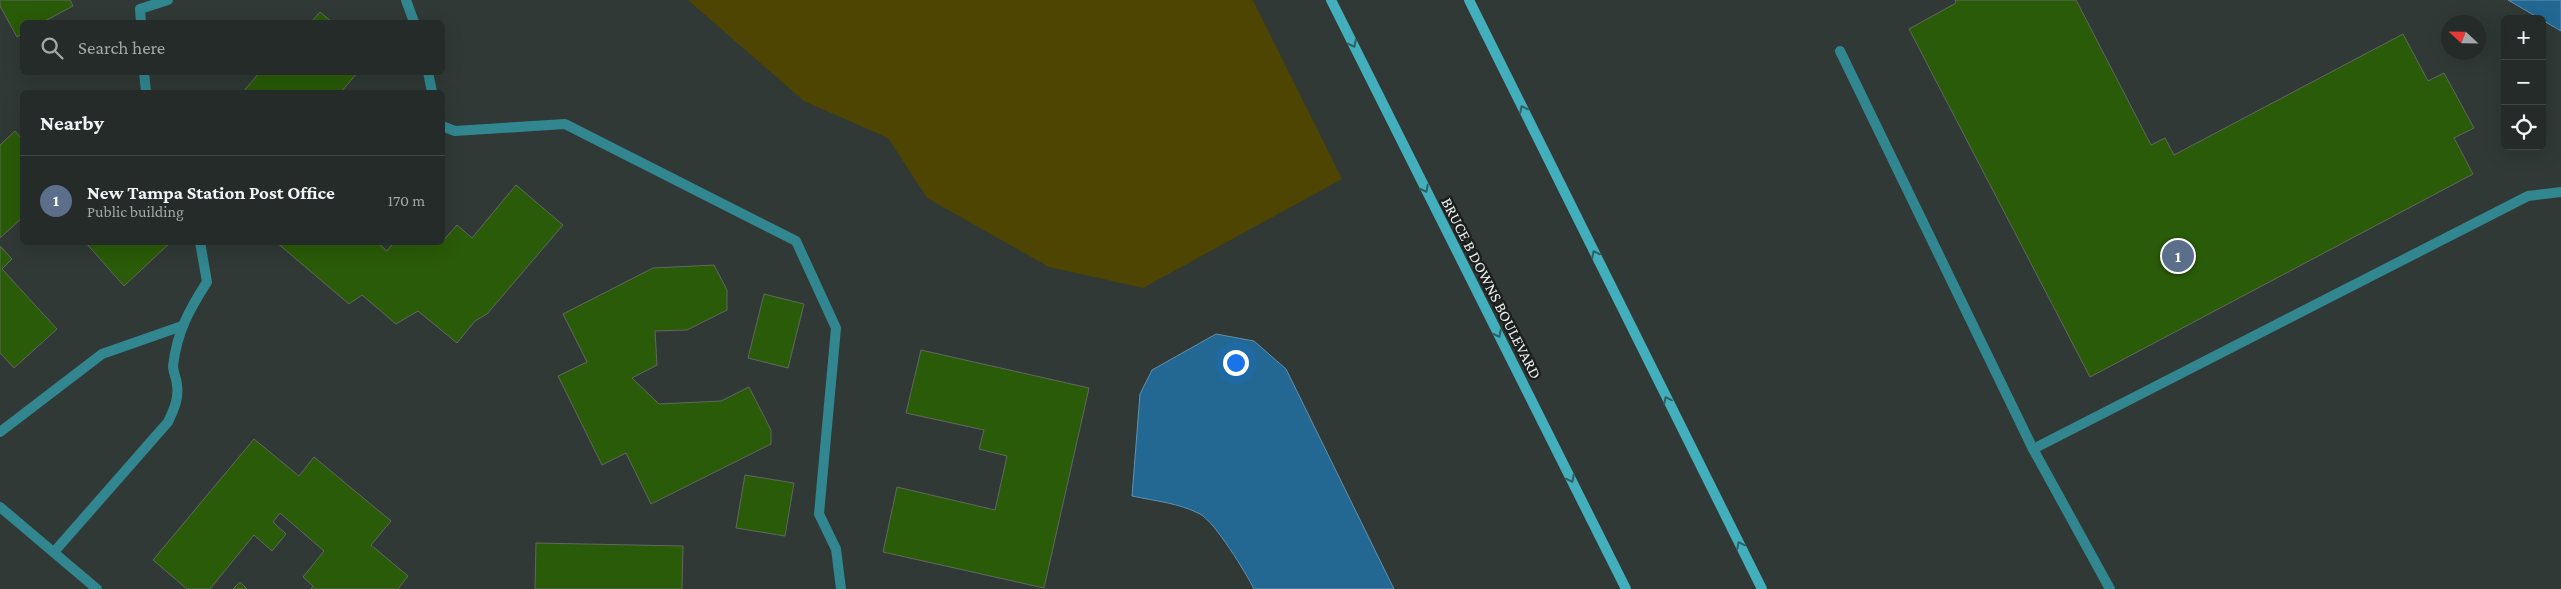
<!DOCTYPE html>
<meta charset="utf-8">
<style>
body{margin:0;font-family:"Crimson Pro",serif;background:#303734;color:#f1f3f6}
.controls{position:absolute;right:15px;top:15px;display:grid;overflow:hidden;border-radius:8px;box-shadow:0 5px 20px #0002}
.controls button{width:45px;height:45px;display:grid;place-items:center;padding:0;border:0;border-bottom:1px solid #414745;background:#242b28;color:#f1f3f6;font:25px sans-serif}
.compass{position:absolute;left:2441px;top:15px;width:45px;height:45px;border-radius:50%;background:#242b28;box-shadow:0 5px 20px #0002;rotate:292deg}
.you{position:absolute;left:1235px;top:362px;width:18px;height:18px;margin:-12px;border:4px solid #fff;border-radius:50%;background:#1a73e8;box-shadow:0 0 0 8px #1a73e833}
.badge{display:grid;place-items:center;width:32px;height:32px;border-radius:50%;background:#8bbbb9;color:#fff;font-size:16px;font-weight:700}
.pin{position:absolute;translate:-50% -50%;border:2px solid #fff;box-shadow:0 1px 5px #0006}
.list{margin:0;padding:0;list-style:none}
h2{display:flex;justify-content:space-between;align-items:center;height:65px;margin:0;padding:0 20px;font-size:21px}
h2 small{font-size:16px;font-weight:400;color:#a3a7a8}
.list li{display:grid;grid-template-columns:32px 1fr auto;gap:15px;align-items:center;box-sizing:border-box;height:90px;padding:0 20px;border-top:1px solid #414745}
.list b{display:block;font-size:19px;white-space:nowrap}
.list p{margin:0;font-size:16px;white-space:nowrap;color:#a3a7a8}
.list em{font-size:16px;font-style:normal;color:#a3a7a8}
.icon{flex:none;width:28px;height:28px;fill:none;stroke:currentColor;stroke-width:2;stroke-linecap:round;stroke-linejoin:round}
.map{position:relative;flex:none;width:2561px;height:589px;overflow:hidden}
.search{position:absolute;background:#242b28;box-shadow:0 5px 20px #0002;left:20px;top:20px;width:425px;height:55px;display:flex;align-items:center;gap:12px;box-sizing:border-box;padding:0 18px;border-radius:8px;color:#a3a7a8;font-size:19px}
.panel{position:absolute;background:#242b28;box-shadow:0 5px 20px #0002;left:20px;top:90px;width:425px;height:155px;border-radius:8px}
.map>svg:first-child{display:block}
.green{fill:#4d4501}
.water{fill:#226893;stroke:#5f91af}
.building{fill:#2a5b08;stroke:#626760}
.lines{fill:none;stroke-linecap:round;stroke-linejoin:round}
.lane{stroke:#318690;stroke-width:10}
.street{stroke:#318690;stroke-width:10}
.secondary{stroke:#43afbc;stroke-width:10}
.oneway{stroke:#2d6065}
.labels{text-anchor:middle;stroke-width:5;stroke-linejoin:round;paint-order:stroke}
.street-label{font-size:16px;fill:#ecf2f0;stroke:#1b1f1d}
</style>
<div class="map">
<svg width="2561" height="589" viewBox="0 0 2561 589">
<rect width="100%" height="100%" fill="#303935"/>
<polygon class="green" points="688,0 1253,0 1342,179 1143,288 1049,267 927,198 888,138 804,101"/>
<g class="water">
<polygon points="2508,0 2561,0 2561,31"/>
<path d="M1216,334l38,7 32,28 108,220h-140c-8,-16 -39,-67 -54,-75 -21,-11 -45,-13 -68,-18l8,-102 12,-24z"/>
</g>
<g class="building">
<polygon points="0,0 70,0 73,6 43,22 22,22 22,34 17,37 0,6"/>
<polygon points="1955,0 2076,0 2151,145 2165,138 2174,155 2403,34 2428,81 2444,73 2474,128 2454,138 2473,174 2090,377 1909,29 1956,3"/>
<polygon points="320,12 332,22 311,22"/>
<polygon points="260,72 358,72 341,92 243,92"/>
<polygon points="15,131 22,139 22,218 0,238 0,145"/>
<polygon points="516,185 563,225 487,314 475,321 457,343 418,311 396,324 362,295 349,304 276,242 377,242 387,251 394,242 442,242 457,225 472,238"/>
<polygon points="85,242 171,242 124,286"/>
<polygon points="0,246 12,259 2,269 57,329 14,368 0,353"/>
<polygon points="714,265 727,290 727,310 687,330 655,331 657,365 632,378 659,404 721,401 749,387 771,430 771,444 651,504 626,453 602,465 558,376 587,362 563,314 653,268"/>
<polygon points="764,294 804,304 788,368 748,358"/>
<polygon points="921,350 1089,388 1044,588 883,552 897,487 995,510 1007,456 979,449 984,430 906,413"/>
<polygon points="254,439 299,476 314,457 391,521 371,545 408,576 398,589 311,589 313,586 303,577 324,551 280,513 273,522 286,534 272,551 254,535 210,589 187,589 153,560"/>
<polygon points="745,475 794,483 785,536 736,528"/>
<polygon points="536,543 683,546 682,589 535,589"/>
<polygon points="240,582 247,589 233,589"/>
</g>
<g class="lines">
<g class="lane">
<polyline points="1840,51 2033,449 2110,589"/>
<polyline points="2033,449 2528,196 2561,192"/>
</g>
<g class="street">
<polyline points="406,0 414,22"/>
<polyline points="141,22 140,9 168,0"/>
<polyline points="144,72 146,92"/>
<polyline points="428,72 432,92"/>
<polyline points="442,126 455,131 565,124 796,241 836,328 819,514 836,549 841,589"/>
<polyline points="0,432 102,354 182,326"/>
<polyline points="0,507 97,589"/>
<path d="M54,552l114,-130c6,-13 11,-23 9,-37 0,-6 -4,-12 -4,-19 4,-34 16,-56 34,-84l-7,-40"/>
</g>
<g class="secondary">
<polyline points="1331,0 1626,589"/>
<polyline points="1469,0 1762,589"/>
</g>
</g>
<defs><path id="oneway-chevron" d="M-2-3.5L2.5 0L-2 3.5" fill="none" stroke-width="1.6" stroke-linecap="round" stroke-linejoin="round" transform="scale(1.25)"/></defs>
<g class="oneway">
<use href="#oneway-chevron" transform="translate(1353 44) rotate(63)"/>
<use href="#oneway-chevron" transform="translate(1523 109) rotate(-116)"/>
<use href="#oneway-chevron" transform="translate(1425 189) rotate(63)"/>
<use href="#oneway-chevron" transform="translate(1595 254) rotate(-116)"/>
<use href="#oneway-chevron" transform="translate(1498 334) rotate(63)"/>
<use href="#oneway-chevron" transform="translate(1667 400) rotate(-116)"/>
<use href="#oneway-chevron" transform="translate(1571 479) rotate(63)"/>
<use href="#oneway-chevron" transform="translate(1740 545) rotate(-116)"/>
</g>
<g class="labels">
<g class="street-label">
<text transform="translate(1492 288) rotate(63)" y="6">BRUCE B DOWNS BOULEVARD</text>
</g>
</g>
</svg>
<div class="controls">
<button>+</button>
<button>−</button>
<button><svg class="icon" aria-label="locate" viewBox="0 0 24 24"><circle cx="12" cy="12" r="6"/><path d="M12 2v4M12 18v4M2 12h4M18 12h4"/></svg></button>
</div>
<svg class="compass" viewBox="-18 -18 36 36"><path d="M0-13l5 13h-10z" fill="#e53935"/><path d="M0 13l5-13h-10z" fill="#a3a7a8"/></svg>
<div class="you"></div>
<div class="pin badge" style="left:2178px;top:256px;background:#5c6f8a">1</div>
<div class="search"><svg class="icon" aria-label="search" viewBox="0 0 24 24"><circle cx="10" cy="10" r="6"/><path d="M15 15l6 6"/></svg>Search here</div>
<section class="panel">
<h2>Nearby<small></small></h2>
<ul class="list">
<li><span class="badge" style="background:#5c6f8a">1</span><div><b>New Tampa Station Post Office</b><p>Public building</p></div><em>170 m</em></li>
</ul>
</section>
</div>
